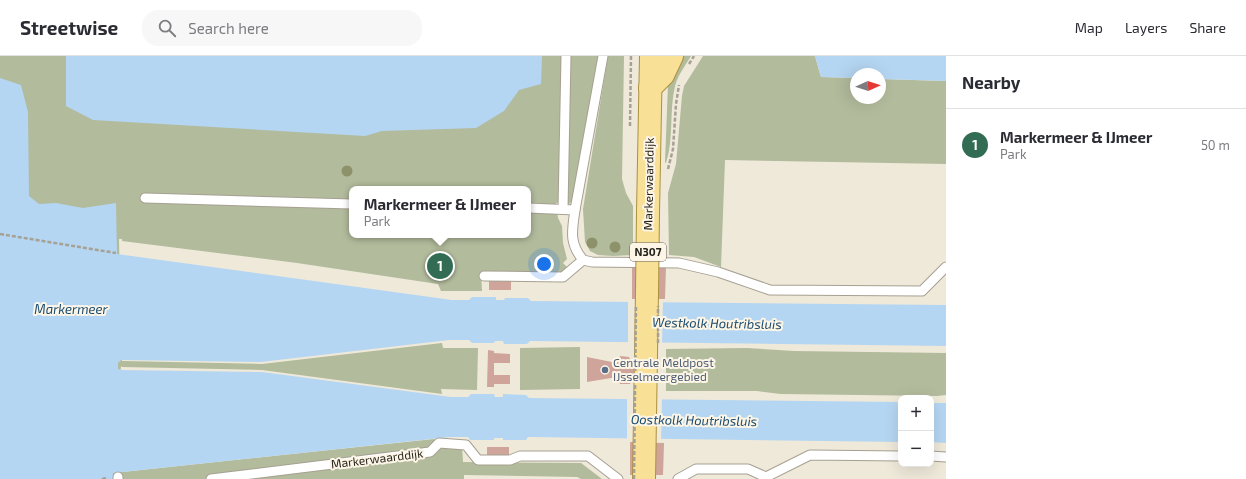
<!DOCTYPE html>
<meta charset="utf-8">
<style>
body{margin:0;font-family:"Exo 2",sans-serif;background:#f7f7f7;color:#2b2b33}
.controls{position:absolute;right:12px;bottom:12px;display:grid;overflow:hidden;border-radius:8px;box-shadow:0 4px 16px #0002}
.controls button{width:36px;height:36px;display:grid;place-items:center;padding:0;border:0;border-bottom:1px solid #e1e1e2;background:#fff;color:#2b2b33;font:20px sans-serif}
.compass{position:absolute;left:850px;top:12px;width:36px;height:36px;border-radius:50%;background:#fff;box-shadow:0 4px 16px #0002;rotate:87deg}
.you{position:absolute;left:544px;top:208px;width:14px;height:14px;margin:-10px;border:3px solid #fff;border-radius:50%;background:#1a73e8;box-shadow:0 0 0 6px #1a73e833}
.badge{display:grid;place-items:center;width:26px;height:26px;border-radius:50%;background:#336c54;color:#fff;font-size:13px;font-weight:700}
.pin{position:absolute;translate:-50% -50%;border:2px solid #fff;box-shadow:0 1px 4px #0006}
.popup{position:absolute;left:349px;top:130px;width:182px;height:52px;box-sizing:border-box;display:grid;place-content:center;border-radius:8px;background:#fff;filter:drop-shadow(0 1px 3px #0005);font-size:13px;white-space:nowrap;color:#7c7c81}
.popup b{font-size:15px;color:#2b2b33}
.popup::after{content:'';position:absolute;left:50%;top:100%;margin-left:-8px;border:8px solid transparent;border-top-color:#fff}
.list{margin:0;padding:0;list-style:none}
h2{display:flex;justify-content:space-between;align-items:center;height:52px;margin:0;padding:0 16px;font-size:17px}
h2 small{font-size:13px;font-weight:400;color:#7c7c81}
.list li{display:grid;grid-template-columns:26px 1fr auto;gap:12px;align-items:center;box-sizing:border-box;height:72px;padding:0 16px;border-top:1px solid #e1e1e2}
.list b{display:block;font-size:15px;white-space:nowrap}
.list p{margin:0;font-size:13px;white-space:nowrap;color:#7c7c81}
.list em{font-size:13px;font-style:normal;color:#7c7c81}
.icon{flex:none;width:22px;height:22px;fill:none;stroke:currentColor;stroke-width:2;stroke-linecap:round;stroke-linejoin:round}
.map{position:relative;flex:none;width:946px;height:423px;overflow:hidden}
header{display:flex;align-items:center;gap:24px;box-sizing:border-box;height:56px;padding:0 20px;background:#fff;border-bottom:1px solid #e1e1e2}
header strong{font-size:19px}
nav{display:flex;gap:22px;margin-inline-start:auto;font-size:14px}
.search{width:280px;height:36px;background:#f7f7f7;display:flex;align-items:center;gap:10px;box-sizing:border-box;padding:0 14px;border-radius:16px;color:#7c7c81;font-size:15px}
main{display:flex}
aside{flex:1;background:#fff}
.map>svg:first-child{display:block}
.green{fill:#b2bb9c;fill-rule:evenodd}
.water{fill:#b5d6f2}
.pier{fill:#efe9da}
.building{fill:#cea49b}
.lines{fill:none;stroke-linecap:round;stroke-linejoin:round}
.service-casing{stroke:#a6a092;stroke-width:11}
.primary-casing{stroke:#ab903f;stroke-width:24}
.path{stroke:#a6a195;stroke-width:2.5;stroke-dasharray:4 2;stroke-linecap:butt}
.service{stroke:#fff;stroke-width:9}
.primary{stroke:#f8e097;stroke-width:22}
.primary-bridge-casing{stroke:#ab903f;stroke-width:24;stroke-linecap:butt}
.path-bridge{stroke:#a6a195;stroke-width:2.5;stroke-dasharray:4 2;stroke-linecap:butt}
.primary-bridge{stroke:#f8e097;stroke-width:22}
.tree{fill:#8e926a}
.service-dot{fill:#5c6f8a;stroke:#fdf6e7;stroke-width:1.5}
.labels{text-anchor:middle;stroke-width:4;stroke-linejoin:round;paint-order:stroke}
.shield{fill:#fdf6e7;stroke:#656259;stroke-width:1}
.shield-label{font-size:11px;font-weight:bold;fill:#24221c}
.street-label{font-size:12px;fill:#24221c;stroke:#fdf6e7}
.service-label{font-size:12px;fill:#4e5e75;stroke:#fdf6e7;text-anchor:start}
.water-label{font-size:13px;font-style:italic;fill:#194b70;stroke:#fdf6e7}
</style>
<header>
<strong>Streetwise</strong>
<div class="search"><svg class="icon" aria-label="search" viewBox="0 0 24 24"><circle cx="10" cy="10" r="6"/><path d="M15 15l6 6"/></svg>Search here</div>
<nav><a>Map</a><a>Layers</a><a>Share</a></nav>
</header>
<main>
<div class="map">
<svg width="946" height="423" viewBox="0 0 946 423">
<rect width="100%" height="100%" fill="#efe9da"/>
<g class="green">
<path d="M0,0h568l-8,146 -4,1 2,15 4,8 1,17 4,16 -4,4 5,5 -7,6 -80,-1 1,18h-41l-3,-7 -141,-21 -175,-22v-2h-3l3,122 140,3 180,-21 1,5h35l-1,42 -36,-1 1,5 -180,-24 -140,-3 -1,-1 -10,108 -111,5zM352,133h176v46h-176z"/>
<polygon points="570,0 598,0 576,141 567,150"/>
<polygon points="608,0 624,0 622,123 626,137 633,150 633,199 613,200 598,199 590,195 585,186 583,153"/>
<path d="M677,0h14c-6,10 -13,19 -16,30 -6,25 -1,52 -9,77l-1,-1 3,-78z"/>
<polygon points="703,0 815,0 821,21 856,22 856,42 880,42 880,23 946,25 946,108 725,104 721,211 694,201 669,199 668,137 676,108 682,40 684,30"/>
<polygon points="580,291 580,333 520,334 520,292"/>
<polygon points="747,292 794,295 946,297 946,339 937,340 781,338 757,335 666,335 666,293"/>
<polygon points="434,383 438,391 462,390 463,406 581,407 602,423 581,423 577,421 464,419 464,423 113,423 113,417"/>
</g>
<g class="water">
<polygon points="66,0 542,0 541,28 519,34 504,55 476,72 382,75 365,80 93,64 66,50"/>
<polygon points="815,0 946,0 946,25 880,23 880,18 856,18 856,22 821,21"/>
<polygon points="0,22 21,29 28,56 29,140 39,148 56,147 83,152 116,147 117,198 452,244 469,244 472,241 496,241 496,244 504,244 505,242 528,242 531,245 946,249 946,290 530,285 527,288 504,288 503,285 495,285 494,287 472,287 469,284 449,284 261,306 121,304 118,307 118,313 123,314 262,316 451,341 468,341 471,338 494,338 495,341 503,341 503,338 526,339 529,342 901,346 901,386 528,381 526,384 503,384 503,382 494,382 494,384 470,384 468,381 450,381 113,417 113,423 0,423"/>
<polygon points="931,347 946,347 946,387 931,386"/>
</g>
<g class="pier">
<polygon points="628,244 663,244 662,288 628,288"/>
<polygon points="627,341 662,341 661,385 627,385"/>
</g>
<g class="building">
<polygon points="632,210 666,210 665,243 632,243"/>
<rect x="489" y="225" width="22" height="9"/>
<polygon points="488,294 494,295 494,297 510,298 510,307 494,307 494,319 510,319 510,328 494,328 494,331 487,331"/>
<polygon points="620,300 629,301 635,314 630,328 620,328 617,321 587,326 587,301 617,307"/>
<polygon points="630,386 664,387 663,419 630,419"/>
<polygon points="487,391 509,391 509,401 487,400"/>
</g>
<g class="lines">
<defs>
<g id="service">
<polyline points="145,142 352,148"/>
<polyline points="528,152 575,154 603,0"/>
<polyline points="563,153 566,0"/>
<path d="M575,154c-3,21 -6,33 8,50l9,2 87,1 39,9 52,18 152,1 24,-24"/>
<polyline points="484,220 563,221 583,204"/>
<polyline points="931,400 946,401"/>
<polyline points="118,421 118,423"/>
<polyline points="766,421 810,399 901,400"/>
<polyline points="211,423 430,396 439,387 466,389 478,404 510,404 520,400 588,400 618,423"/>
<polyline points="678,423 696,413 748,413 766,421"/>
</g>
<g id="primary">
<polyline points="650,32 663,19 672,0"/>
<polyline points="648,157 651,0"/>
<polyline points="644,423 647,236"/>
</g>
</defs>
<use href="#service" class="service-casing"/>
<use href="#primary" class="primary-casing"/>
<g class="path">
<polyline points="689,8 694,0"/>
<polyline points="630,70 631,0"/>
<polyline points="668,113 673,93 676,48 679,29"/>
<polyline points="0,178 116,197"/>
<polyline points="102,423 108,422"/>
</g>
<use href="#service" class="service"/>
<use href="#primary" class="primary"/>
<defs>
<polyline id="primary-bridge" points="647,236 648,157"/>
</defs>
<use href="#primary-bridge" class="primary-bridge-casing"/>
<g class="path-bridge">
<polyline points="658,287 658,250"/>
<polyline points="634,423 636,250"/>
</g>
<use href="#primary-bridge" class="primary-bridge"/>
</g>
<g class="tree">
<circle cx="347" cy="115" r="5.5"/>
<circle cx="592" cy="187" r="5.5"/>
<circle cx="615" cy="191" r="5.5"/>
</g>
<circle class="service-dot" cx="605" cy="314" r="4"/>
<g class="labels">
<rect class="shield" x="630" y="187" width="36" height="18" rx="3"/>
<g class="shield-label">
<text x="648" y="200">N307</text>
</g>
<g class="street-label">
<text transform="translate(649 128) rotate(-89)" y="4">Markerwaarddijk</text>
<text transform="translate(377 403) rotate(-7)" y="4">Markerwaarddijk</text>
</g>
<g class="service-label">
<text x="613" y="311">Centrale Meldpost<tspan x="613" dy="14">IJsselmeergebied</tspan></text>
</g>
<g class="water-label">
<text x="71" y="258">Markermeer</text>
<text transform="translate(717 267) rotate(1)" y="5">Westkolk Houtribsluis</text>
<text transform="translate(694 364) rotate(1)" y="5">Oostkolk Houtribsluis</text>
</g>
</g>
</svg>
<div class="controls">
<button>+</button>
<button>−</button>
</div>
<svg class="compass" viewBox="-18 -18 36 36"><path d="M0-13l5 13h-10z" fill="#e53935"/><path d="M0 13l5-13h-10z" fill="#7c7c81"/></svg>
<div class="you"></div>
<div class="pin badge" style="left:440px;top:210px">1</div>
<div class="popup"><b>Markermeer &amp; IJmeer</b>Park</div>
</div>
<aside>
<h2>Nearby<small></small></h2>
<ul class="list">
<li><span class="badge">1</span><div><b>Markermeer &amp; IJmeer</b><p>Park</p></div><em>50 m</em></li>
</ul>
</aside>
</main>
